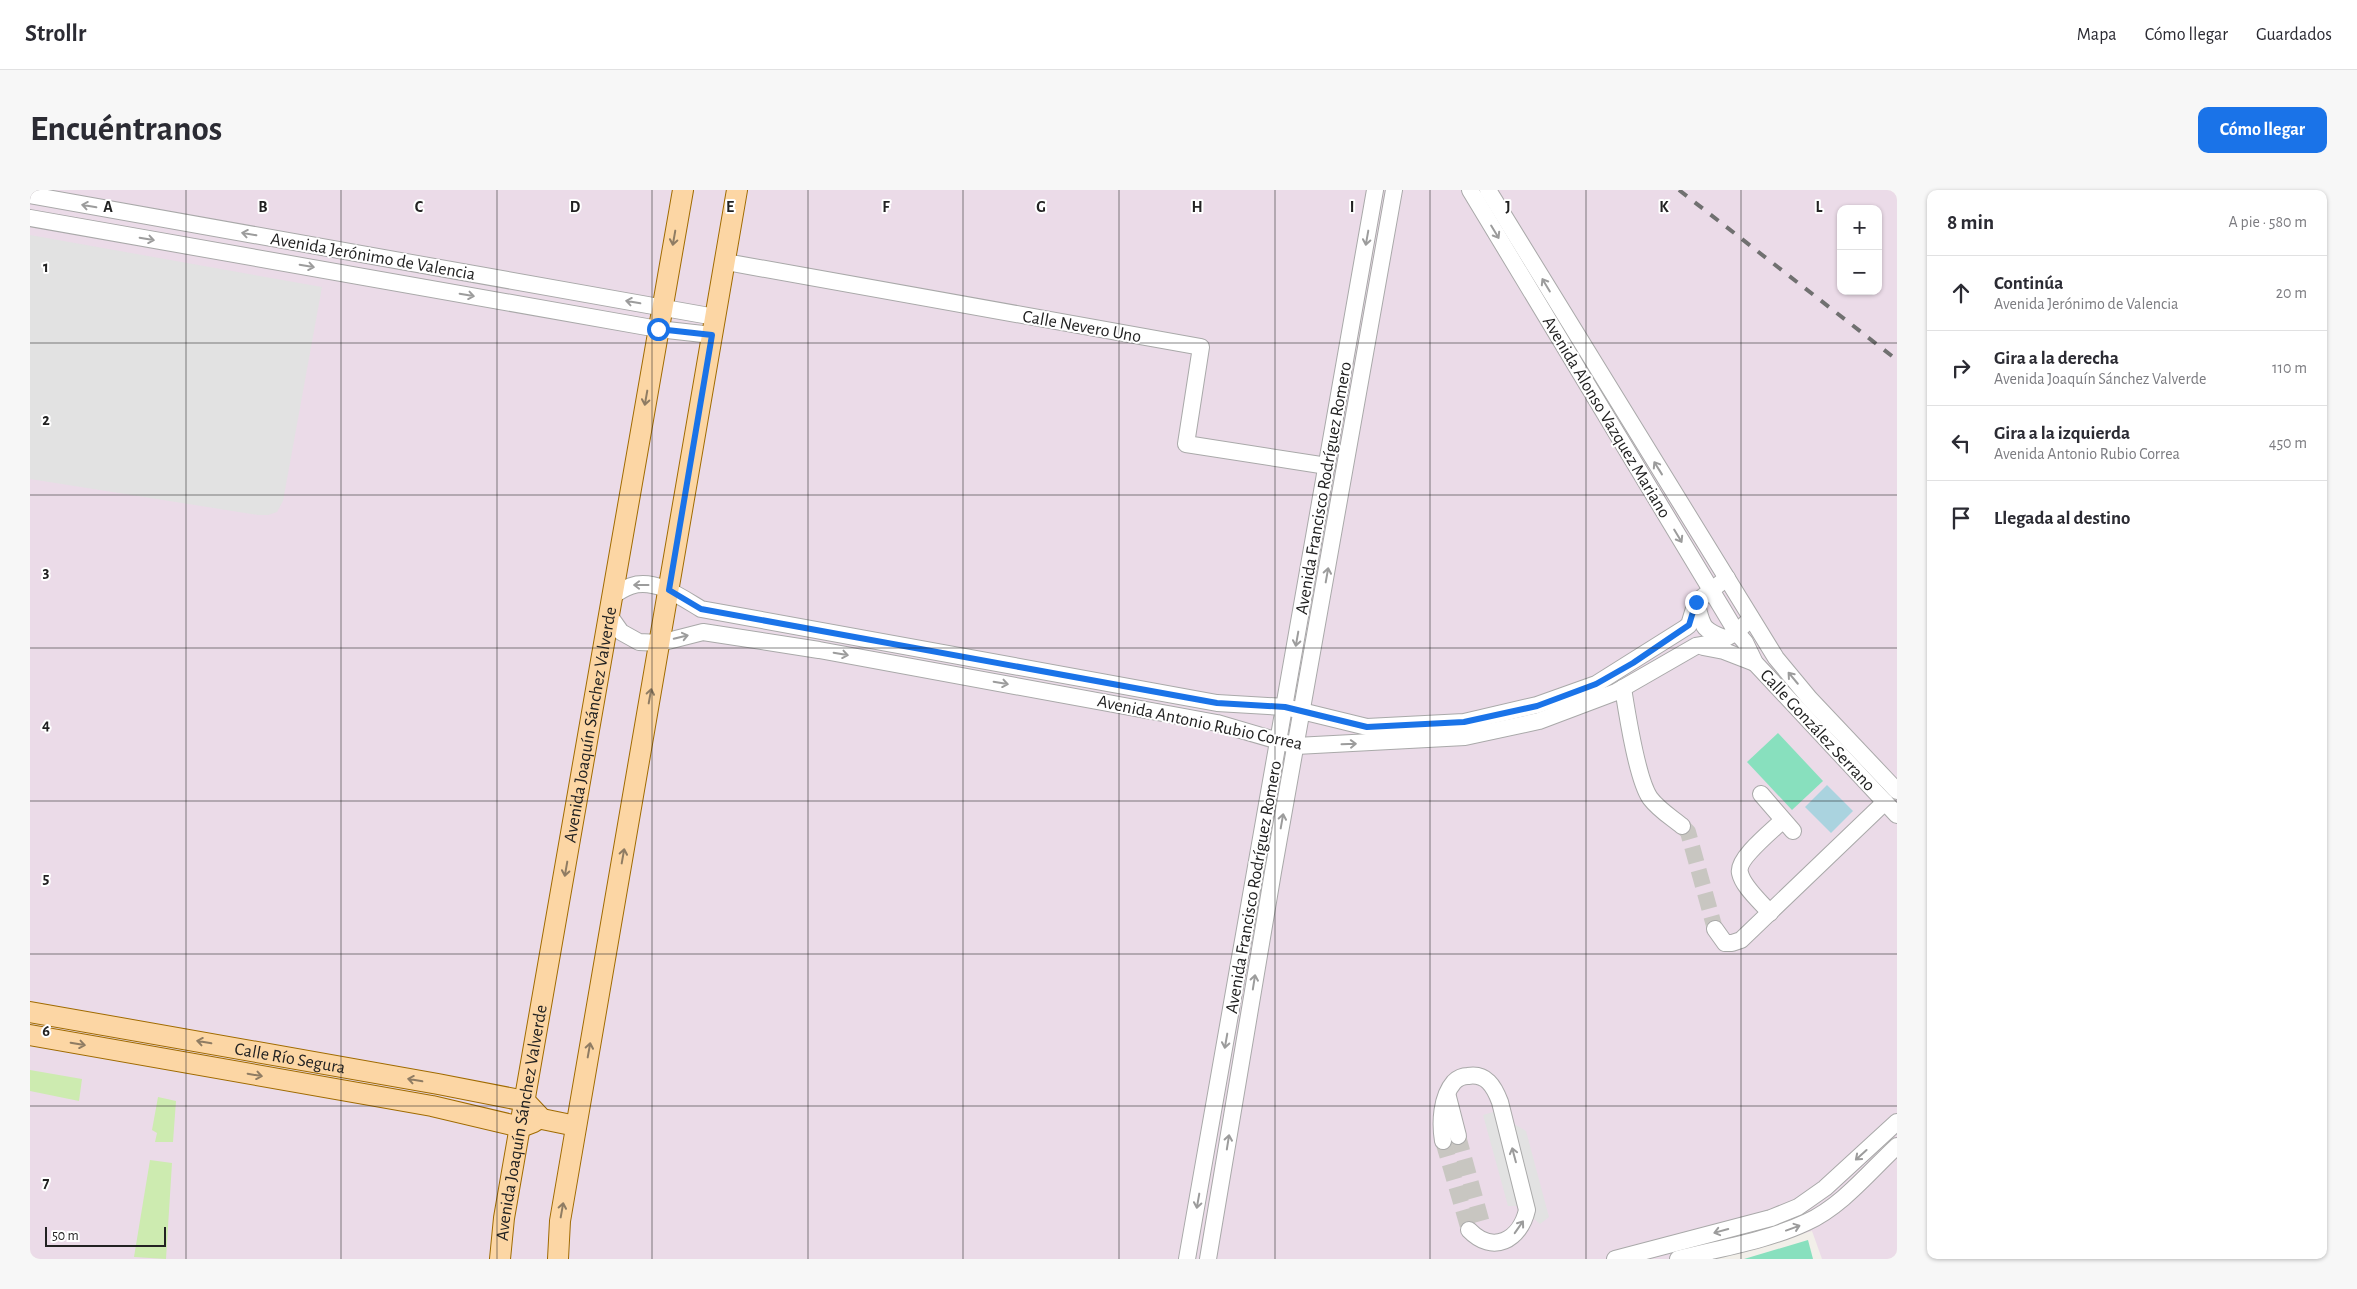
<!DOCTYPE html>
<html lang="es">
<meta charset="utf-8">
<style>
body{margin:0;font-family:"Alegreya Sans",sans-serif;background:#f7f7f7;color:#2b2b33}
.controls{position:absolute;right:15px;top:15px;display:grid;overflow:hidden;border-radius:10px;box-shadow:0 1px 4px #0004}
.controls button{width:45px;height:45px;display:grid;place-items:center;padding:0;border:0;border-bottom:1px solid #e1e1e2;background:#fff;color:#2b2b33;font:25px sans-serif}
.scale{position:absolute;left:15px;bottom:12px;width:121px;box-sizing:border-box;padding-left:5px;border:2px solid #222;border-top:0;font-size:14px;line-height:18px;white-space:nowrap;color:#222;-webkit-text-stroke:4px #fff;paint-order:stroke}
.stop{position:absolute;width:15px;height:15px;margin:-11px;border:4px solid #1a73e8;border-radius:50%;background:#fff}
.stop.end{background:#1a73e8;border-color:#fff;box-shadow:0 1px 5px #0008}
.list{margin:0;padding:0;list-style:none}
h2{display:flex;justify-content:space-between;align-items:center;height:65px;margin:0;padding:0 20px;font-size:21px}
h2 small{font-size:16px;font-weight:400;color:#7c7c81}
.list li{display:grid;grid-template-columns:32px 1fr auto;gap:15px;align-items:center;box-sizing:border-box;height:75px;padding:0 20px;border-top:1px solid #e1e1e2}
.list b{display:block;font-size:19px;white-space:nowrap}
.list p{margin:0;font-size:16px;white-space:nowrap;color:#7c7c81}
.list em{font-size:16px;font-style:normal;color:#7c7c81}
.icon{flex:none;width:28px;height:28px;fill:none;stroke:currentColor;stroke-width:2;stroke-linecap:round;stroke-linejoin:round}
.map{position:relative;flex:none;width:1867px;height:1069px;overflow:hidden;border-radius:10px}
header{display:flex;align-items:center;gap:30px;box-sizing:border-box;height:70px;padding:0 25px;background:#fff;border-bottom:1px solid #e1e1e2}
header strong{font-size:24px}
nav{display:flex;gap:28px;margin-inline-start:auto;font-size:18px}
.intro{display:flex;align-items:center;justify-content:space-between;box-sizing:border-box;height:120px;padding:0 30px}
h1{margin:0;font-size:35px}
.button{padding:12px 22px;border-radius:10px;background:#1a73e8;color:#fff;font-size:18px;font-weight:700}
main{display:flex;gap:30px;padding:0 30px}
aside{flex:1;background:#fff;border-radius:10px;box-shadow:0 1px 4px #0004}
.map>svg:first-child{display:block}
.industrial{fill:#ebdbe8;fill-rule:evenodd}
.grass{fill:#cdebb0}
.pitch{fill:#88e0be}
.parking{fill:#e2e2e2}
.water{fill:#aad3df}
.lines{fill:none;stroke-linecap:round;stroke-linejoin:round}
.minor-tunnel{stroke:#c8c6c1;stroke-width:16;stroke-dasharray:16 8;stroke-linecap:butt}
.minor-casing{stroke:#a9a9a9;stroke-width:18}
.major-casing{stroke:#a06b00;stroke-width:22}
.minor{stroke:#fff;stroke-width:16}
.major{stroke:#fcd6a4;stroke-width:20}
.rail{stroke:#707070;stroke-width:4;stroke-dasharray:10 10;stroke-linecap:butt}
.oneway{stroke:#9c9c9c}
.oneway2{stroke:#8f7c63}
.route{stroke:#1a73e8;stroke-width:6}
.grid{fill:none;stroke:#222;stroke-width:1;stroke-opacity:0.55}
.labels{text-anchor:middle;stroke-width:4;stroke-linejoin:round;paint-order:stroke}
.street-label{font-size:18px;fill:#222;stroke:#fff}
.grid-label{font-size:16px;text-anchor:middle;font-weight:bold;fill:#222;stroke:#fff;stroke-width:4;stroke-linejoin:round;paint-order:stroke}
</style>
<header>
<strong>Strollr</strong>
<nav><a>Mapa</a><a>Cómo llegar</a><a>Guardados</a></nav>
</header>
<div class="intro"><h1>Encuéntranos</h1><a class="button">Cómo llegar</a></div>
<main>
<div class="map">
<svg width="1867" height="1069" viewBox="0 0 1867 1069">
<rect width="100%" height="100%" fill="#f2efe9"/>
<path class="industrial" d="M0,0h1867v1069h-75l-10,-28 -102,28h-1680zM1811,19h37v82h-37z"/>
<g class="grass">
<polygon points="0,880 52,889 49,911 0,901"/>
<polygon points="128,907 146,911 143,952 125,952 127,943 122,940"/>
<polygon points="120,970 142,973 136,1069 104,1067"/>
</g>
<g class="pitch">
<polygon points="1748,543 1793,591 1762,620 1717,572"/>
<polygon points="1778,1050 1783,1069 1714,1069"/>
</g>
<g class="parking">
<polygon points="0,45 292,97 253,311 247,322 238,325 228,325 0,289"/>
<polygon points="1463,922 1496,941 1519,1027 1510,1034 1489,1016 1478,1016 1453,925"/>
</g>
<polygon class="water" points="1797,595 1823,621 1801,643 1775,617"/>
<g class="lines">
<g class="minor-tunnel">
<polyline points="1652,636 1658,642 1685,739"/>
<polyline points="1428,946 1453,1037"/>
<polyline points="1413,951 1439,1040"/>
</g>
<defs>
<g id="minor">
<polyline points="1440,0 1707,443 1715,452 1725,473 1867,625"/>
<polyline points="1458,0 1746,468 1780,509 1867,601"/>
<polyline points="0,5 685,127"/>
<polyline points="0,28 628,139 682,145"/>
<polyline points="696,72 1171,157 1156,254 1297,276"/>
<path d="M583,405c6,-3 12,-7 18,-9 24,-8 50,11 70,23l516,94 68,4 82,20 97,-5 73,-17 59,-21 89,-56 4,-3 7,-23 31,-24"/>
<path d="M1666,412c7,23 4,27 28,36"/>
<path d="M579,425l12,17 18,10 21,1 43,-11 116,18 398,73 79,23 169,-9 74,-16 77,-29 80,-46c26,-4 38,-9 55,-28"/>
<polyline points="1673,457 1694,461 1725,473"/>
<path d="M1593,498c4,25 14,91 27,110 9,12 21,19 32,28"/>
<polyline points="1731,604 1763,641"/>
<path d="M1740,723c-9,-11 -27,-26 -30,-40 -4,-14 33,-43 43,-53"/>
<polyline points="1685,739 1695,753 1702,753 1711,750 1855,612"/>
<polyline points="1418,907 1428,946"/>
<path d="M1413,951c-3,-18 -2,-44 11,-59 4,-4 9,-6 14,-6 18,-3 26,10 32,26l27,108c-7,30 -34,45 -58,20"/>
<polyline points="1157,1069 1345,0"/>
<polyline points="1178,1069 1243,682 1364,0"/>
<polyline points="1585,1069 1741,1028 1768,1017 1795,998 1867,932"/>
<path d="M1648,1069c42,-11 89,-18 129,-37 35,-16 62,-50 90,-76"/>
</g>
<g id="major">
<path id="s1" d="M0,822l408,72 87,17 17,18 34,7"/>
<polyline points="0,845 402,916 491,937 504,932"/>
<path id="s2" d="M470,1069l4,-41 179,-1028"/>
<polyline points="528,1069 530,1031 707,0"/>
</g>
</defs>
<use href="#minor" class="minor-casing"/>
<use href="#major" class="major-casing"/>
<use href="#minor" class="minor"/>
<use href="#major" class="major"/>
<polyline class="rail" points="1649,0 1867,170"/>
</g>
<defs><path id="oneway-shaft" d="M-6 0H5M1.5-3L5.5 0L1.5 3" fill="none" stroke-width="1.6" stroke-linecap="round" stroke-linejoin="round" transform="scale(1.25)"/></defs>
<g class="oneway">
<use href="#oneway-shaft" transform="translate(59 16) rotate(-170)"/>
<use href="#oneway-shaft" transform="translate(1465 42) rotate(59)"/>
<use href="#oneway-shaft" transform="translate(219 44) rotate(-170)"/>
<use href="#oneway-shaft" transform="translate(1337 48) rotate(100)"/>
<use href="#oneway-shaft" transform="translate(117 49) rotate(10)"/>
<use href="#oneway-shaft" transform="translate(277 76) rotate(10)"/>
<use href="#oneway-shaft" transform="translate(1516 95) rotate(-121)"/>
<use href="#oneway-shaft" transform="translate(437 105) rotate(10)"/>
<use href="#oneway-shaft" transform="translate(603 112) rotate(-170)"/>
<use href="#oneway-shaft" transform="translate(1628 278) rotate(-122)"/>
<use href="#oneway-shaft" transform="translate(1648 346) rotate(59)"/>
<use href="#oneway-shaft" transform="translate(1297 385) rotate(-80)"/>
<use href="#oneway-shaft" transform="translate(611 395) rotate(180)"/>
<use href="#oneway-shaft" transform="translate(651 447) rotate(-14)"/>
<use href="#oneway-shaft" transform="translate(1267 449) rotate(100)"/>
<use href="#oneway-shaft" transform="translate(811 464) rotate(10)"/>
<use href="#oneway-shaft" transform="translate(1763 488) rotate(-130)"/>
<use href="#oneway-shaft" transform="translate(971 493) rotate(10)"/>
<use href="#oneway-shaft" transform="translate(1319 554) rotate(-2)"/>
<use href="#oneway-shaft" transform="translate(1252 631) rotate(-80)"/>
<use href="#oneway-shaft" transform="translate(1224 792) rotate(-81)"/>
<use href="#oneway-shaft" transform="translate(1196 851) rotate(100)"/>
<use href="#oneway-shaft" transform="translate(1198 952) rotate(-81)"/>
<use href="#oneway-shaft" transform="translate(1484 965) rotate(-105)"/>
<use href="#oneway-shaft" transform="translate(1831 965) rotate(138)"/>
<use href="#oneway-shaft" transform="translate(1168 1011) rotate(100)"/>
<use href="#oneway-shaft" transform="translate(1489 1037) rotate(-55)"/>
<use href="#oneway-shaft" transform="translate(1763 1038) rotate(-20)"/>
<use href="#oneway-shaft" transform="translate(1691 1041) rotate(165)"/>
</g>
<g class="oneway2">
<use href="#oneway-shaft" transform="translate(644 48) rotate(100)"/>
<use href="#oneway-shaft" transform="translate(616 208) rotate(100)"/>
<use href="#oneway-shaft" transform="translate(620 506) rotate(-80)"/>
<use href="#oneway-shaft" transform="translate(593 666) rotate(-80)"/>
<use href="#oneway-shaft" transform="translate(536 679) rotate(100)"/>
<use href="#oneway-shaft" transform="translate(174 852) rotate(-170)"/>
<use href="#oneway-shaft" transform="translate(48 854) rotate(10)"/>
<use href="#oneway-shaft" transform="translate(559 860) rotate(-80)"/>
<use href="#oneway-shaft" transform="translate(225 885) rotate(10)"/>
<use href="#oneway-shaft" transform="translate(385 890) rotate(-170)"/>
<use href="#oneway-shaft" transform="translate(532 1020) rotate(-80)"/>
</g>
<g class="lines">
<polyline class="route" points="628,139 682,145 639,400 671,419 1187,513 1255,517 1337,537 1434,532 1507,516 1566,494 1603,473 1659,435 1666,412"/>
</g>
<path class="grid" d="M156,0v1069M311,0v1069M467,0v1069M622,0v1069M778,0v1069M933,0v1069M1089,0v1069M1245,0v1069M1400,0v1069M1556,0v1069M1711,0v1069M0,153h1867M0,305h1867M0,458h1867M0,611h1867M0,764h1867M0,916h1867"/>
<g class="labels">
<g class="street-label">
<text transform="translate(343 66) rotate(10)" y="6">Avenida Jerónimo de Valencia</text>
<text transform="translate(1052 136) rotate(10)" y="6">Calle Nevero Uno</text>
<text transform="translate(1577 227) rotate(59)" y="6">Avenida Alonso Vazquez Mariano</text>
<text transform="translate(1293 298) rotate(-80)" y="6">Avenida Francisco Rodríguez Romero</text>
<text transform="translate(1170 532) rotate(12)" y="6">Avenida Antonio Rubio Correa</text>
<text dy="6" stroke="none"><textPath href="#s2" startOffset="542">Avenida Joaquín Sánchez Valverde</textPath></text>
<text transform="translate(1788 540) rotate(47)" y="6">Calle González Serrano</text>
<text transform="translate(1223 697) rotate(-80)" y="6">Avenida Francisco Rodríguez Romero</text>
<text dy="6" stroke="none"><textPath href="#s1" startOffset="264">Calle Río Segura</textPath></text>
<text dy="6" stroke="none"><textPath href="#s2" startOffset="138">Avenida Joaquín Sánchez Valverde</textPath></text>
</g>
</g>
<g class="grid-label">
<text x="78" y="22">A</text>
<text x="233" y="22">B</text>
<text x="389" y="22">C</text>
<text x="545" y="22">D</text>
<text x="700" y="22">E</text>
<text x="856" y="22">F</text>
<text x="1011" y="22">G</text>
<text x="1167" y="22">H</text>
<text x="1322" y="22">I</text>
<text x="1478" y="22">J</text>
<text x="1634" y="22">K</text>
<text x="1789" y="22">L</text>
<text x="16" y="82">1</text>
<text x="16" y="235">2</text>
<text x="16" y="387">3</text>
<text x="16" y="540">4</text>
<text x="16" y="693">5</text>
<text x="16" y="846">6</text>
<text x="16" y="998">7</text>
</g>
</svg>
<div class="controls">
<button>+</button>
<button>−</button>
</div>
<div class="scale">50 m</div>
<div class="stop" style="left:628px;top:139px"></div>
<div class="stop end" style="left:1666px;top:412px"></div>
</div>
<aside>
<h2>8 min<small>A pie · 580 m</small></h2>
<ul class="list">
<li><svg class="icon" aria-label="ahead" viewBox="0 0 24 24"><path d="M12 20V5M6 11l6-6 6 6"/></svg><div><b>Continúa</b><p>Avenida Jerónimo de Valencia</p></div><em>20 m</em></li>
<li><svg class="icon" aria-label="right" viewBox="0 0 24 24"><path d="M7 20v-9h11M14 6l5 5-5 5"/></svg><div><b>Gira a la derecha</b><p>Avenida Joaquín Sánchez Valverde</p></div><em>110 m</em></li>
<li><svg class="icon" aria-label="left" viewBox="0 0 24 24"><path d="M17 20v-9H6M10 6l-5 5 5 5"/></svg><div><b>Gira a la izquierda</b><p>Avenida Antonio Rubio Correa</p></div><em>450 m</em></li>
<li><svg class="icon" aria-label="arrive" viewBox="0 0 24 24"><path d="M6 21V4h12l-3 4 3 4H6"/></svg><div><b>Llegada al destino</b></div></li>
</ul>
</aside>
</main>
